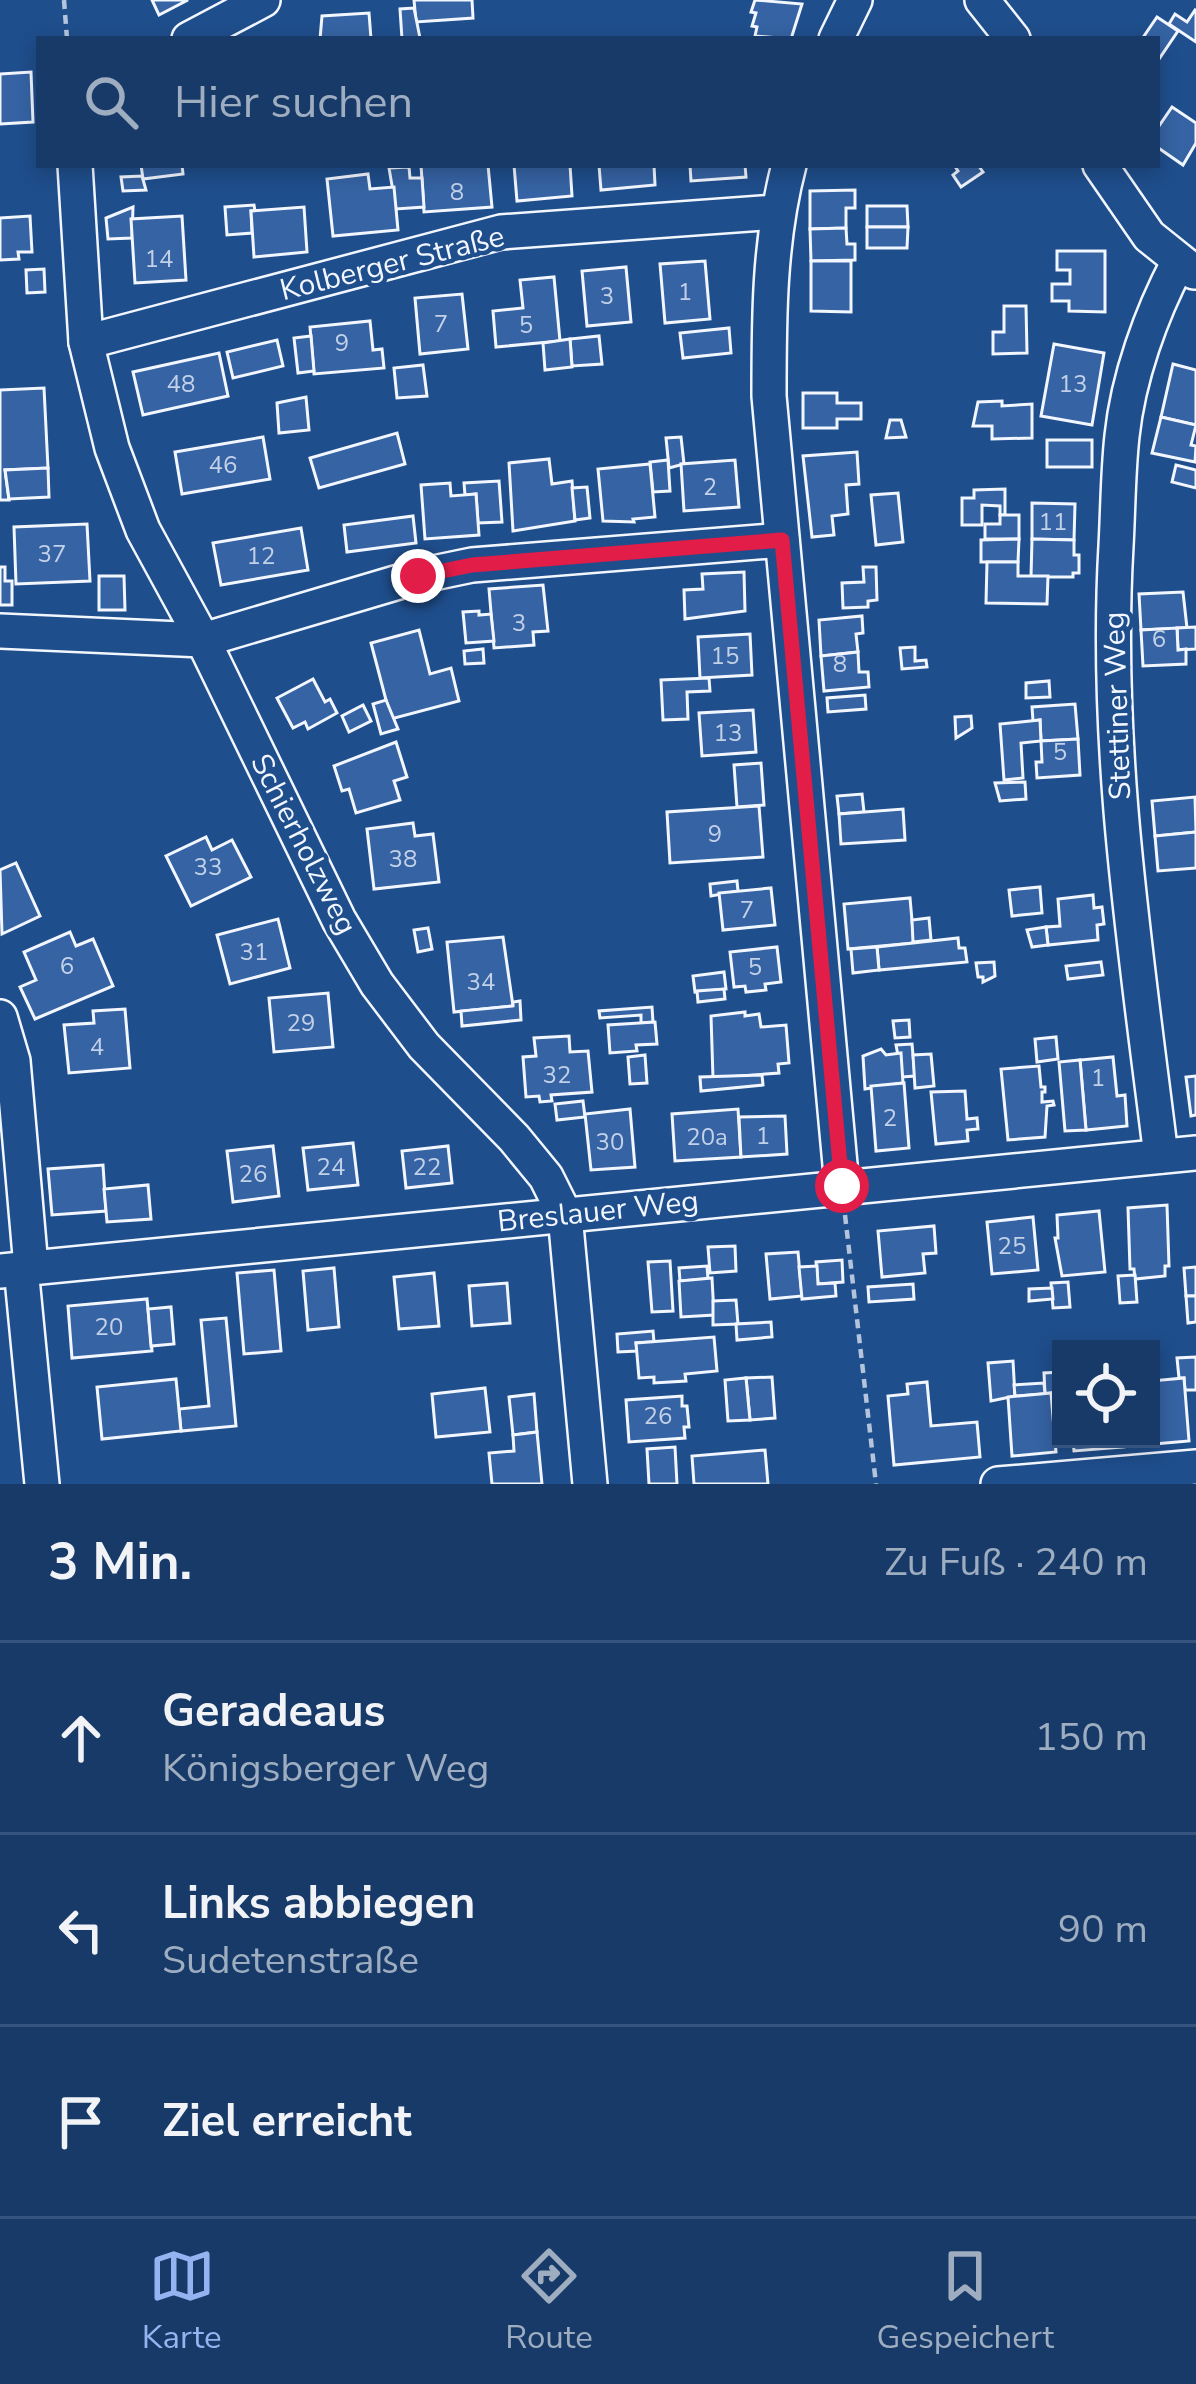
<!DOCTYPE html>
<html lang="de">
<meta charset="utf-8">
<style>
body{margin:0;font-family:"Nunito Sans",sans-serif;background:#20416f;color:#f1f3f6}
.controls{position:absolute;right:36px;bottom:36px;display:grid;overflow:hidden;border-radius:0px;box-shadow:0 6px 18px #0003}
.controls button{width:108px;height:108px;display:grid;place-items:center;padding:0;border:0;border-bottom:3px solid #36547d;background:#173a69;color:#f1f3f6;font:60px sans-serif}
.stop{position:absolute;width:36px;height:36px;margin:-27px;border:9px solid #e11d48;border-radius:50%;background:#fff}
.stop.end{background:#e11d48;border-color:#fff;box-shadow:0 3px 12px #0008}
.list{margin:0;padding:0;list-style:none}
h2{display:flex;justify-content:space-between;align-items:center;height:156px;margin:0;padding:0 48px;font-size:51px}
h2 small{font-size:39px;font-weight:400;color:#9eadc0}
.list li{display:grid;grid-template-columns:78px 1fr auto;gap:36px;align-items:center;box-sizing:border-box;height:192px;padding:0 48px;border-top:3px solid #36547d}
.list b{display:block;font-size:45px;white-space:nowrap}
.list p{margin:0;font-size:39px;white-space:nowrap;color:#9eadc0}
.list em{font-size:39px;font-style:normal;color:#9eadc0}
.icon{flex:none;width:66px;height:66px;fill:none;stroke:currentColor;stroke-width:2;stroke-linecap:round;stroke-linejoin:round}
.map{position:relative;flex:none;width:1196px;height:1484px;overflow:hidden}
.search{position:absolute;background:#173a69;box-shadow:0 6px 18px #0003;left:36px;right:36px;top:36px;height:132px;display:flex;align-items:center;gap:30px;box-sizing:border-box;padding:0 42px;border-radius:0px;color:#9eadc0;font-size:45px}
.sheet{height:732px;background:#173a69}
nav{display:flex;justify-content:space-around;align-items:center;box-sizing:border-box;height:168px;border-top:3px solid #36547d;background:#173a69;font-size:33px;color:#9eadc0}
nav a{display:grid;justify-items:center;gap:6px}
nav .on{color:#95b2f1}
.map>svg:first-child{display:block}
.building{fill:#3563a3;stroke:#f2f6ff;stroke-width:3}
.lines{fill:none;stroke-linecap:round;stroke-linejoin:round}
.minor-casing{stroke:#f2f6ff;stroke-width:38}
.path{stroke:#b3c4dc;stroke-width:4.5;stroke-dasharray:9 6;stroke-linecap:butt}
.minor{stroke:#1f4e8c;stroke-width:33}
.route{stroke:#e11d48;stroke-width:15}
.labels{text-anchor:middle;stroke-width:9;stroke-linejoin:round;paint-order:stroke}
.number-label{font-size:24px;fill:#c3d1e8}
.street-label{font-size:30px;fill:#f2f6ff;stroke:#1f4e8c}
</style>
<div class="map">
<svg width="1196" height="1484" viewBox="0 0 1196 1484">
<rect width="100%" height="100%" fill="#1f4e8c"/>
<g class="building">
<polygon points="152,0 188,0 159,15"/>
<polygon points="414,0 472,0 473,18 416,22"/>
<polygon points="755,0 802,4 791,39 755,36 757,27 752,26 756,13 751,12"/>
<polygon points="414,8 420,38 402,39 400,9"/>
<polygon points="1195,10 1196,11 1196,42 1169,24 1175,14 1187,22"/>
<polygon points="369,13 371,39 320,39 322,16"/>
<polygon points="1157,17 1178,31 1157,62 1157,39 1142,39"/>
<polygon points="31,72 33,122 0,124 0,74"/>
<polygon points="1172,107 1196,123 1196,143 1183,165 1157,147 1157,129"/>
<polygon points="141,165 182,165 183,174 143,179"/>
<polygon points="421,165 488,165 492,207 424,212"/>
<polygon points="514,165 570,165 572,196 517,201"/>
<polygon points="599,165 654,165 655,185 601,190"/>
<polygon points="690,165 745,165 746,177 691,181"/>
<polygon points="954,165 978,165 983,172 961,187 953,175 958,171"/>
<polygon points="409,167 410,178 422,178 424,207 396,209 389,168"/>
<polygon points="368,174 370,189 394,187 398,230 333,236 327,179"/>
<polygon points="142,176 146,190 123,191 121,177"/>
<polygon points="855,190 855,208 846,208 846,228 810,229 810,191"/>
<polygon points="254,205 255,211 251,211 252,233 227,235 225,207"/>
<polygon points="867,206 907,206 908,227 867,227"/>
<polygon points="133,207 132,238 108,239 106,218"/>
<polygon points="304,207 307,252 254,257 251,211"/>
<polygon points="30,216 32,252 18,252 19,259 0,260 0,218"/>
<polygon points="182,216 186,280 135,283 131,219"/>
<polygon points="867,227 908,227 907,248 867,248"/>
<polygon points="846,228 847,244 855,244 855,260 811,261 810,229"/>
<polygon points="1057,251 1105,251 1105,312 1069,311 1069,301 1052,301 1052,284 1070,284 1070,270 1057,270"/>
<polygon points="705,261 710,319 665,323 660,264"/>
<polygon points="811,261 851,261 851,312 811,311"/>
<polygon points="626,267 631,322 587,326 582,271"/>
<polygon points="44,269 45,292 27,293 26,270"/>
<polygon points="554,277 560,341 496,347 493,311 523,308 520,280"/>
<polygon points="462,294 468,349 420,354 415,298"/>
<polygon points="1004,306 1026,306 1027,353 993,354 993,332 1004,332"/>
<polygon points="370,321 373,350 382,349 384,368 314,374 310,327"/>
<polygon points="729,328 731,353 683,358 680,333"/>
<polygon points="311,336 314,371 298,373 294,338"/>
<polygon points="599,336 602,364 572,366 570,339"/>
<polygon points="570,339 572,367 545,370 543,343"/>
<polygon points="277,340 283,366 233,378 227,352"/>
<polygon points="1054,344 1104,353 1092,425 1041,416"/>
<polygon points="219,353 228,396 143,415 133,372"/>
<polygon points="1173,364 1196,370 1196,425 1161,417"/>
<polygon points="423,365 427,396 397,398 394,368"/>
<polygon points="44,388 48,468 5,470 9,500 0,500 0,390"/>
<polygon points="803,393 837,393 837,403 861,403 861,419 837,419 837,428 803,428"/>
<polygon points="306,397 309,430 279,433 277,403"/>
<polygon points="1002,401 1002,406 1032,404 1032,438 992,439 992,426 973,426 978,402"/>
<polygon points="1161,417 1196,425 1191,445 1196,446 1195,462 1152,453"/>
<polygon points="890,420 901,420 906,437 886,438"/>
<polygon points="397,433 405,464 319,488 310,458"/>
<polygon points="263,437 270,479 182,494 175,452"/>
<polygon points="681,437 684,464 669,468 666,438"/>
<rect x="1047" y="440" width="45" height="27"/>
<polygon points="857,452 859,484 846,485 848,514 832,516 834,535 812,537 803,456"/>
<polygon points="549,459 552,484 572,481 575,521 513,531 509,463"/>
<polygon points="668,460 670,491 653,492 650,462"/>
<polygon points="735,460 739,507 684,511 681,464"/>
<polygon points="650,464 655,517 633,519 634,522 603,521 598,469"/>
<polygon points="1176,465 1196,470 1196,488 1172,482"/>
<polygon points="48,468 49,497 9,499 5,470"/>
<polygon points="499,481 502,522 478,523 476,494 465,495 464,483"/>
<polygon points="450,483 451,496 476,494 479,535 425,539 421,485"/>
<polygon points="587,487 590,518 575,520 572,488"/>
<polygon points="1005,489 1005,515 1000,515 1000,506 982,505 982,525 962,525 962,498 974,498 974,490"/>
<polygon points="898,493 903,542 876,545 871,495"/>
<polygon points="1032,503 1075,504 1074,540 1032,539"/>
<polygon points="1000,515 1019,515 1019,539 985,539 985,524 1000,524"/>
<polygon points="413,516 416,543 347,552 344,525"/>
<polygon points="87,524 90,581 16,584 14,527"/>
<polygon points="301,528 308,570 221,585 213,543"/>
<polygon points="1019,539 1018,562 981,562 981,540"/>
<polygon points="1032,539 1074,540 1074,555 1079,555 1079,573 1073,573 1073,577 1031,577"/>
<polygon points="987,562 1018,562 1018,576 1048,576 1047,604 986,603"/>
<polygon points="0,567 5,567 5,581 12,581 12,605 0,605"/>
<polygon points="863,567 876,567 877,600 868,601 868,607 843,608 842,583 864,582"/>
<polygon points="744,572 745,611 685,619 684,590 703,589 702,574"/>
<polygon points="99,576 124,576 125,610 99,610"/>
<polygon points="543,585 548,631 533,632 534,645 494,648 489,589"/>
<polygon points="1183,592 1187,628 1141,630 1139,594"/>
<polygon points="479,611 479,615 491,614 494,641 466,643 463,612"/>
<polygon points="862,616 863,633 856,634 858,652 821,656 819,620"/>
<polygon points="1196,627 1196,649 1178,650 1177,628"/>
<polygon points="1177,628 1178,650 1186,649 1186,664 1143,666 1141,630"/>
<polygon points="419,630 430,674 451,668 459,701 391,719 371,643"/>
<polygon points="750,634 752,675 700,678 698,637"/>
<polygon points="915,647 915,661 926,660 927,667 902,669 900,648"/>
<polygon points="483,649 484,663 465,664 464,651"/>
<polygon points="858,652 859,672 868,672 869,687 824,691 821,656"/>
<polygon points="709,678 710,691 687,692 688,719 663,720 661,680"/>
<polygon points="313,679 325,702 330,699 337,713 308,729 305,722 293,728 277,698"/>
<polygon points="1049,681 1050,697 1026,698 1026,683"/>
<polygon points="865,695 866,709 828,712 827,698"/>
<polygon points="386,700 398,729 381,734 373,704"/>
<polygon points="1075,704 1078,739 1041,741 1040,720 1033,721 1032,707"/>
<polygon points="363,705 371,721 349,732 342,716"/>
<polygon points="753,710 756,752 702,756 699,713"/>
<polygon points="971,716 972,728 956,738 955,717"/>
<polygon points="1040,720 1041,741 1021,743 1023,778 1004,780 1000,724"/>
<polygon points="1078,739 1080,775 1037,778 1036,762 1042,762 1041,741"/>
<polygon points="396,742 407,777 394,781 400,800 356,813 349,789 342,791 334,766"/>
<polygon points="761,763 764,805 737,807 734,765"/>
<polygon points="1025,782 1026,799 1000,801 995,783"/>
<polygon points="862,794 864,812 839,814 837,796"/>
<polygon points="1195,797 1196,832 1155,836 1152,801"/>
<polygon points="759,806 763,857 670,863 667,812"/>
<polygon points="903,809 905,840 841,844 839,814"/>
<polygon points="413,823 415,836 433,834 439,882 374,889 367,829"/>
<polygon points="1196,832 1196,868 1158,871 1155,836"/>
<polygon points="206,837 212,850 232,840 251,877 191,906 166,856"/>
<polygon points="16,863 40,916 2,934 0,870"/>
<polygon points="737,881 738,891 711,896 710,884"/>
<polygon points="1040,887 1042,913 1012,916 1009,890"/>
<polygon points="771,888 775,925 723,930 719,893"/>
<polygon points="1093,895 1094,908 1102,907 1104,924 1097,925 1098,940 1048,945 1046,927 1060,926 1058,899"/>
<polygon points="910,898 914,943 848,949 844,904"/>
<polygon points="929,918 931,940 913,942 912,920"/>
<polygon points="278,919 290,968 230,984 217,935"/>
<polygon points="1046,927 1048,945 1032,947 1027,930"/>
<polygon points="428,928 432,949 418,952 414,930"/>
<polygon points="70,932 76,946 93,939 113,986 35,1019 20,987 36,980 24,952"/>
<polygon points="503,937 513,1006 454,1012 447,942"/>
<polygon points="958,938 959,948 965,948 967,962 879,970 877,947"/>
<polygon points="777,947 781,982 765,984 766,990 746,992 745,986 734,987 730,952"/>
<polygon points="877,947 879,970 853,973 851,949"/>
<polygon points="994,962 995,976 983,982 983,977 978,977 976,963"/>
<polygon points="1101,962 1103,975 1068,979 1066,966"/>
<polygon points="724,972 726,989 695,992 693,976"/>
<polygon points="724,989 725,999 698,1002 697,991"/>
<polygon points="328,993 333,1047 274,1052 269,998"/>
<polygon points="520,1001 521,1020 462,1026 461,1011 513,1006 513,1002"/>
<polygon points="652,1007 653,1022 641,1023 641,1015 600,1018 599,1011"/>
<polygon points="125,1009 130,1068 69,1073 64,1025 94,1023 93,1011"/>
<polygon points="745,1012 745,1016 759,1014 761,1027 786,1025 789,1063 778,1064 779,1073 713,1078 711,1016"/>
<polygon points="909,1020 910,1037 895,1038 893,1021"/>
<polygon points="655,1022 657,1044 636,1045 637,1051 610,1053 608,1025"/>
<polygon points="569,1036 570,1052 588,1051 592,1092 551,1095 552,1101 540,1102 539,1096 526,1097 523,1057 536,1056 534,1038"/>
<polygon points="1056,1037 1058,1059 1037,1062 1035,1039"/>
<polygon points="912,1044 915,1076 902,1077 896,1045"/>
<polygon points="881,1049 886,1055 901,1053 903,1083 865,1089 863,1056"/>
<polygon points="931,1054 934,1086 915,1088 913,1055"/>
<polygon points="645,1055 647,1083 630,1084 628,1057"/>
<polygon points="1113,1057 1117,1096 1125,1095 1127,1126 1086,1130 1080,1060"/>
<polygon points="1080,1060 1086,1130 1065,1131 1059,1062"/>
<polygon points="1039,1066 1041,1087 1045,1087 1045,1092 1042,1092 1042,1102 1053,1101 1054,1105 1047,1106 1045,1137 1008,1140 1001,1069"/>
<polygon points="762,1075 763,1085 701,1091 700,1077"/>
<polygon points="1196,1076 1196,1115 1191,1116 1186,1077"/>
<polygon points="904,1083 909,1148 876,1151 871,1086"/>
<polygon points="965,1091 967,1119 977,1118 978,1129 967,1130 968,1141 936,1144 931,1092"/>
<polygon points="583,1101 585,1117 557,1120 555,1104"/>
<polygon points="630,1109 635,1167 591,1170 585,1114"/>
<polygon points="738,1109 741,1157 675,1161 672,1114"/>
<polygon points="785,1116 787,1154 741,1157 739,1117"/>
<polygon points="353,1143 358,1185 308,1190 303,1148"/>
<polygon points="273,1146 279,1196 233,1202 227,1151"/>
<polygon points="448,1146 452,1183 406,1188 402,1151"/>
<polygon points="103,1165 106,1211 52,1215 48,1169"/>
<polygon points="148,1185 151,1219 107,1222 104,1189"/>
<polygon points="1167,1205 1169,1266 1165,1266 1165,1276 1135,1279 1134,1269 1130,1269 1128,1208"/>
<polygon points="1099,1211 1105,1272 1062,1276 1055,1238 1058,1238 1057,1215"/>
<polygon points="1033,1217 1038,1270 992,1274 987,1222"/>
<polygon points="934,1226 936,1253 923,1254 925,1273 882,1277 878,1231"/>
<polygon points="735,1246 736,1271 710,1273 708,1247"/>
<polygon points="798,1252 802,1296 770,1299 766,1254"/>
<polygon points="842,1260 843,1282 818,1284 816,1262"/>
<polygon points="670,1261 673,1311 652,1312 648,1262"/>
<polygon points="707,1266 708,1279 680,1281 679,1268"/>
<polygon points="817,1266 818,1284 835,1283 836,1296 802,1299 799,1267"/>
<polygon points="1196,1267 1196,1296 1186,1296 1184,1268"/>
<polygon points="334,1268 339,1327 308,1330 303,1271"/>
<polygon points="274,1270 281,1351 244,1354 237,1273"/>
<polygon points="434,1273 439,1326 399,1329 394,1277"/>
<polygon points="1135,1275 1137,1302 1120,1303 1118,1276"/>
<polygon points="712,1278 714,1315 681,1317 679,1281"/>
<polygon points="1068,1282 1070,1307 1053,1308 1051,1283"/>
<polygon points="507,1283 510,1323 472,1326 469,1286"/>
<polygon points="913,1284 914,1299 869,1302 868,1287"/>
<polygon points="1052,1288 1053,1299 1029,1301 1029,1289"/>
<polygon points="1186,1296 1196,1296 1196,1322 1188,1323"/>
<polygon points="147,1299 152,1351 72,1358 68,1306"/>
<polygon points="736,1300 738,1324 713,1325 713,1301"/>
<polygon points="171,1307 174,1344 151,1346 148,1309"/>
<polygon points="226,1318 236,1426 181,1431 179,1409 209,1406 201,1320"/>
<polygon points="771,1322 772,1337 737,1340 736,1324"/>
<polygon points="653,1331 654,1342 636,1343 637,1351 618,1352 617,1334"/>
<polygon points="714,1337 717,1371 685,1374 686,1381 654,1383 654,1377 639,1378 636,1343"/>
<polygon points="1196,1357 1196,1390 1185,1390 1184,1378 1179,1378 1177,1358"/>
<polygon points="1013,1361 1015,1396 991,1401 988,1363"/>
<polygon points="1061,1372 1061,1399 1051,1400 1051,1393 1045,1394 1044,1373"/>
<polygon points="772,1377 775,1418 750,1420 746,1378"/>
<polygon points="746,1378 750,1420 728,1421 725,1380"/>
<polygon points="1184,1378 1189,1441 1142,1445 1142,1439 1151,1439 1151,1381"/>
<polygon points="176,1379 181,1431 102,1439 97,1387"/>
<polygon points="927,1382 931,1426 977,1422 980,1457 894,1465 888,1396 908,1394 907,1384"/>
<polygon points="1044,1383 1045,1394 1015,1396 1014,1385"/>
<polygon points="485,1388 490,1432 436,1437 432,1394"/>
<polygon points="1051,1393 1056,1452 1012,1456 1008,1397"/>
<polygon points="534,1394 537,1432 513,1435 509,1397"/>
<polygon points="682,1396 682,1406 687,1406 689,1427 684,1427 685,1438 629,1442 626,1400"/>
<polygon points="537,1432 542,1484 492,1484 489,1453 514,1451 513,1435"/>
<polygon points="1073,1439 1123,1439 1124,1447 1074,1451"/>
<polygon points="675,1447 677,1484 649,1484 647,1449"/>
<polygon points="765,1450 768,1484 694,1484 692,1456"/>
</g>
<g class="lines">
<defs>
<g id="minor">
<polyline points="982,0 1013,39"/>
<polyline points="189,39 263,0"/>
<polyline points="836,39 855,0"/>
<polyline points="75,165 86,342 112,448 143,530 203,640 339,920 377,984 424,1046 514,1138 546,1177 565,1215 590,1484"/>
<path d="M789,165c-20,76 -20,153 -20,231l73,790"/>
<polyline points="1100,165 1149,236 1194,272"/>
<polyline points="86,342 501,232 776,212"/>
<polyline points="0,631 203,640 419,576 472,565 782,540"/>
<polyline points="0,1017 13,1061 31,1267"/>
<path d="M1161,1156c-25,-204 -57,-404 -45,-610 2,-36 2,-74 6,-110 6,-58 29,-122 56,-173"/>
<polyline points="21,1268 42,1484"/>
<polyline points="0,1271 1196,1153"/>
<polyline points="998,1484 1196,1467"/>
</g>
</defs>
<use href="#minor" class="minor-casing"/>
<g class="path">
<polyline points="64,0 67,39"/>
<polyline points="845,1215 876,1484"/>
</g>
<use href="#minor" class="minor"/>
</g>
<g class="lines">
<polyline class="route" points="418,576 472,565 782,540 842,1186"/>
</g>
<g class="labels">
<g class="number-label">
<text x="457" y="200">8</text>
<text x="159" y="267">14</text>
<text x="685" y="300">1</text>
<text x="607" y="304">3</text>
<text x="441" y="332">7</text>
<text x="526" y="333">5</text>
<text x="342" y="351">9</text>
<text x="181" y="392">48</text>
<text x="1073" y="392">13</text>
<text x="223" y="473">46</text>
<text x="710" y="495">2</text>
<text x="1053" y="530">11</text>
<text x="52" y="562">37</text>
<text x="261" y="564">12</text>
<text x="519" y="631">3</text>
<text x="1159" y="647">6</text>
<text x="725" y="664">15</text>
<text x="840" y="672">8</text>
<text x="728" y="741">13</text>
<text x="1060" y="760">5</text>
<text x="715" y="842">9</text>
<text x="403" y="867">38</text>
<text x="208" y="875">33</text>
<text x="747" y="918">7</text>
<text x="254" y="960">31</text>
<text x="67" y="974">6</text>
<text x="755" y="975">5</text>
<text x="481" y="990">34</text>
<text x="301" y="1031">29</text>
<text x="97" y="1055">4</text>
<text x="557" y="1083">32</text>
<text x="1098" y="1086">1</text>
<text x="890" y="1126">2</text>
<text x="763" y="1144">1</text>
<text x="707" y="1145">20a</text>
<text x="610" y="1150">30</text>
<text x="331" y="1175">24</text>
<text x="427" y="1175">22</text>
<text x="253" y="1182">26</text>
<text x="1012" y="1254">25</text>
<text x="109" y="1335">20</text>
<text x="658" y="1424">26</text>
</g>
<g class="street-label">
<text transform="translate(392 263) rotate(-14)" y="10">Kolberger Straße</text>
<text transform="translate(1117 706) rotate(-92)" y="10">Stettiner Weg</text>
<text transform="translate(304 844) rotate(63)" y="10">Schierholzweg</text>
<text transform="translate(598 1211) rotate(-6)" y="10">Breslauer Weg</text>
</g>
</g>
</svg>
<div class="controls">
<button><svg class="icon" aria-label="locate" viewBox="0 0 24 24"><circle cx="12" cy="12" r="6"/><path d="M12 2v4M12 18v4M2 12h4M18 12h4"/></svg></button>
</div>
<div class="stop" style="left:842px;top:1186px"></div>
<div class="stop end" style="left:418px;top:576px"></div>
<div class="search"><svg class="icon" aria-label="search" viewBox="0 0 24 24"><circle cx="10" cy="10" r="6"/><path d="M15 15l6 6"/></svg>Hier suchen</div>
</div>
<section class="sheet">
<h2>3 Min.<small>Zu Fuß · 240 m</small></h2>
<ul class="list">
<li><svg class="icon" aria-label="ahead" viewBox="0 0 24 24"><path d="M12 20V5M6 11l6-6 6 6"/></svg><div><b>Geradeaus</b><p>Königsberger Weg</p></div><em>150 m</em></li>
<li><svg class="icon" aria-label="left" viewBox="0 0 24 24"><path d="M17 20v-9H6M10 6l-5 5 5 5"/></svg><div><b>Links abbiegen</b><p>Sudetenstraße</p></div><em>90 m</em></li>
<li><svg class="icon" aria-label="arrive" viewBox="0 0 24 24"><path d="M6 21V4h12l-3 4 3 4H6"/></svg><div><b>Ziel erreicht</b></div></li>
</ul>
</section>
<nav>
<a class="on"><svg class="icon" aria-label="map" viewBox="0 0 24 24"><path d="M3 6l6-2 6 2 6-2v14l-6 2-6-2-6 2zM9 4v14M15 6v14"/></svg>Karte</a>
<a><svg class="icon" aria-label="directions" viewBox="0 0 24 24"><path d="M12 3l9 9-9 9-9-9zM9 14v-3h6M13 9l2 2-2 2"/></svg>Route</a>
<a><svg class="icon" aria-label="saved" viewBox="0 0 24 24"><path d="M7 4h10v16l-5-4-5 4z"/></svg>Gespeichert</a>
</nav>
